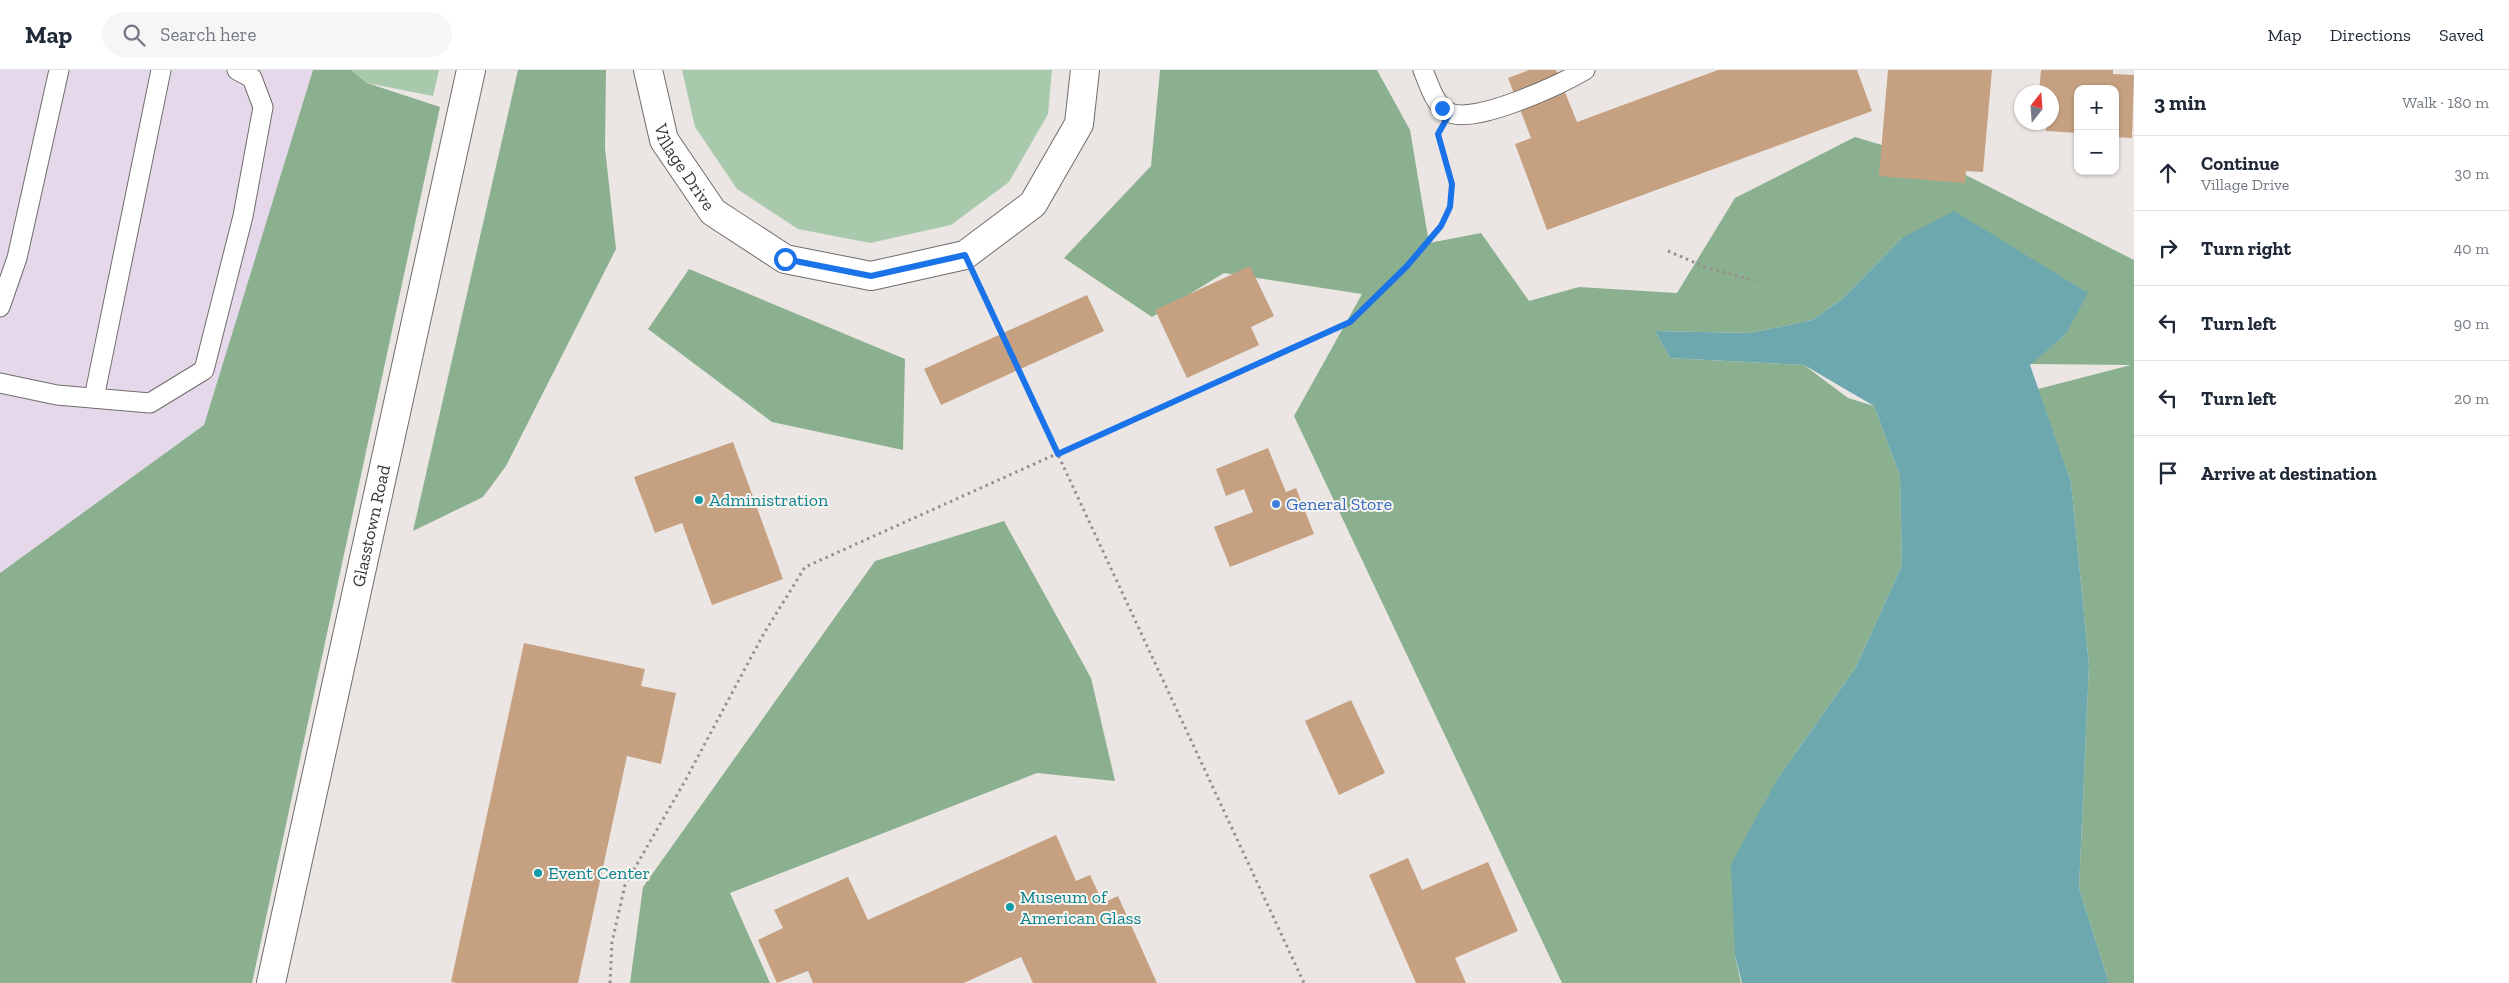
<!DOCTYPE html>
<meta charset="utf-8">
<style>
body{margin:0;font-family:"Zilla Slab",serif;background:#f6f6f7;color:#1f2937}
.controls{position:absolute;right:15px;top:15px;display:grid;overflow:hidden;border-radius:10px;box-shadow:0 1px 4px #0004}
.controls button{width:45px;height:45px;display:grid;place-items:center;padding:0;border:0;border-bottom:1px solid #e0e1e3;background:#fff;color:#1f2937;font:25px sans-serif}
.compass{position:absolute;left:2014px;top:15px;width:45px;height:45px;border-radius:50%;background:#fff;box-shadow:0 1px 4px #0004;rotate:17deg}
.stop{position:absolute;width:15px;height:15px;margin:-11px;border:4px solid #1a73e8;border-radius:50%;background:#fff}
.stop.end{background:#1a73e8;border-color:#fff;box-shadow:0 1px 5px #0008}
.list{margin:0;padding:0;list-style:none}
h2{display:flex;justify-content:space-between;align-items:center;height:65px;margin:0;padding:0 20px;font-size:21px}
h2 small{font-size:16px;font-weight:400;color:#747a83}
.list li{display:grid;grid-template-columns:32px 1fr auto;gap:15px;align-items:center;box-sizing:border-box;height:75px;padding:0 20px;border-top:1px solid #e0e1e3}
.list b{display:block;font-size:19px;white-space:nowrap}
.list p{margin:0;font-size:16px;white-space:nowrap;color:#747a83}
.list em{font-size:16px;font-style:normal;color:#747a83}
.icon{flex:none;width:28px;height:28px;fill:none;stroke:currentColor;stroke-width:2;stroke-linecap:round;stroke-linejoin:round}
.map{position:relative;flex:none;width:2134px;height:913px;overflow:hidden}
header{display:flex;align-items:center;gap:30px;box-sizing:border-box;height:70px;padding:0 25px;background:#fff;border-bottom:1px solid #e0e1e3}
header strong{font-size:24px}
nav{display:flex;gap:28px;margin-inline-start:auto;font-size:18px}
.search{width:350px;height:45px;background:#f6f6f7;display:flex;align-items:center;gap:12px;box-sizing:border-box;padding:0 18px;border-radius:28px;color:#747a83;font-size:19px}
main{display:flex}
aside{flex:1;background:#fff}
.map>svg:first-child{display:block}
.industrial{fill:#e5d8eb}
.green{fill:#a9c9ad}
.forest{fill:#8bb08f}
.water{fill:#6da8af}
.building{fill:#c6a181}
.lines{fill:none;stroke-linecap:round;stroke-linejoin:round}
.lane-casing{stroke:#706d69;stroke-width:21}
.street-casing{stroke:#706d69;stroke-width:30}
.path{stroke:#94918f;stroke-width:3;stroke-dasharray:2.5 4;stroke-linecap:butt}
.lane{stroke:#fff;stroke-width:19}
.street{stroke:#fff;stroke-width:28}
.route{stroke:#1a73e8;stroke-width:6}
.culture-dot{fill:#0f9aa8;stroke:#f8f4f0;stroke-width:2}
.shop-dot{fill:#3f7fe0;stroke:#f8f4f0;stroke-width:2}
.labels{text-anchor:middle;stroke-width:4;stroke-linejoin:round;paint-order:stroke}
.street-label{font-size:18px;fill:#383635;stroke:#f8f4f0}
.culture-label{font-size:18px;fill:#0d838f;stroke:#f8f4f0;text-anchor:start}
.shop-label{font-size:18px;fill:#366cbe;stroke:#f8f4f0;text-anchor:start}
</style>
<header>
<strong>Map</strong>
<div class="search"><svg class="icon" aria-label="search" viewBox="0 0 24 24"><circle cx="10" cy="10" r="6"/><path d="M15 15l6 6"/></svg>Search here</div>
<nav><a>Map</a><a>Directions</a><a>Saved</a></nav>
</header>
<main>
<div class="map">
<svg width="2134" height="913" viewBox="0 0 2134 913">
<rect width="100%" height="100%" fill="#ebe6e3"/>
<polygon class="industrial" points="0,0 313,0 204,355 0,503"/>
<g class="green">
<polygon points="351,0 439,0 433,26 367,13"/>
<polygon points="682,0 1052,0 1048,44 1009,112 951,155 870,173 798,159 737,119 695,57"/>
</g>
<g class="forest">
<polygon points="313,0 351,0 367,13 440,37 252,913 0,913 0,503 204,355"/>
<polygon points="518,0 606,0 605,78 616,179 506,396 483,427 413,461"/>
<polygon points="1160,0 1377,0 1410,60 1429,173 1481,163 1529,231 1579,217 1677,223 1735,128 1855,67 1942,93 2134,190 2134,913 2109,913 2079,818 2089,595 2071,412 2038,319 2131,295 2030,294 2066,264 1902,168 1842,229 1812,250 1750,263 1655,261 1670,288 1804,295 1848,328 1874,336 1900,406 1902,495 1856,597 1778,708 1735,886 1741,913 1562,913 1294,346 1362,224 1224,203 1152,247 1064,188 1151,96"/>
<polygon points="689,199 905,289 903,380 772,352 648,259"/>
<polygon points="1004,451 1091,608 1115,711 1037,703 730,823 770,913 630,913 643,817 875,491"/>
</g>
<polygon class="water" points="1954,141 2088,223 2066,264 2030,295 2071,412 2089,595 2079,818 2109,913 1742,913 1735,886 1731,794 1778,708 1856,597 1902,495 1900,406 1874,336 1804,295 1670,288 1655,261 1750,263 1812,250 1842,229 1902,168"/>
<g class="building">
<polygon points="1529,0 1556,0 1577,52 1718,0 1857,0 1872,41 1547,160 1515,74 1531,68 1508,8"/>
<polygon points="1888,0 1992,0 1983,102 1966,101 1965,113 1879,106"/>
<polygon points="2041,0 2113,0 2113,4 2134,5 2132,68 2115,67 2115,19 2078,19 2078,63 2046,61 2047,52 2052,52 2052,22 2039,22"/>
<polygon points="1250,196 1274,246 1251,257 1259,275 1187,308 1155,240"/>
<polygon points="1087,225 1104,261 941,335 924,299"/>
<polygon points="733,372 783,509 712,535 682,453 655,463 634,407"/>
<polygon points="1268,378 1286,422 1296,418 1314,464 1230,497 1214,457 1253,442 1244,419 1226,426 1216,399"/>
<polygon points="524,573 645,599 641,616 676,623 661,694 627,686 578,913 456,913 451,912"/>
<polygon points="1351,630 1385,703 1339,725 1305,651"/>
<polygon points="1056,765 1076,811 1090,805 1103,833 1118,826 1157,913 1033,913 1021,887 964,913 813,913 808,901 777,913 758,870 783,858 774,840 848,807 868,850"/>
<polygon points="1408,788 1422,820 1488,792 1518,861 1455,888 1466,913 1416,913 1369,805"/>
</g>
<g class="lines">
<defs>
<g id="lane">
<path d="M1423,0c6,14 11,34 25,42 25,14 113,-28 137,-42"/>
<polyline points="0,237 17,188 59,0"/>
<polyline points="0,313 57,325 150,333 204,300 243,146 263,37 252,8 237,0"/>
<polyline points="94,328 161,0"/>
</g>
<g id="street">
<path id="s1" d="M648,0l16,70 49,72 72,47 86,17 94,-21 68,-51 46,-80 6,-54"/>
<path id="s2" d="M271,913l200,-913"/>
</g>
</defs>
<use href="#lane" class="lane-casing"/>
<use href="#street" class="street-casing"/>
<g class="path">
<polyline points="1668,181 1705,197 1755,211"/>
<polyline points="979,215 1304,913"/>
<path d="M610,913l2,-41 13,-57 60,-104 78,-146 42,-68 545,-245c35,-34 101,-84 102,-135 0,-16 -10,-33 -14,-49"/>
</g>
<use href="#lane" class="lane"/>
<use href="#street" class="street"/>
</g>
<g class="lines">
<polyline class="route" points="785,189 871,206 965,185 1058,384 1350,252 1407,196 1441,156 1450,137 1452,114 1438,64 1450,43 1442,38"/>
</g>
<g class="culture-dot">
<circle cx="699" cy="430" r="5"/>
<circle cx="538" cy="803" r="5"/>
<circle cx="1010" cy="837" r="5"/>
</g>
<circle class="shop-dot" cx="1276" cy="434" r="5"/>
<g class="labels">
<g class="street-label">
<text dy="6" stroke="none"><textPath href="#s1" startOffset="105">Village Drive</textPath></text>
<text dy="6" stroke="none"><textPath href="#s2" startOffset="468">Glasstown Road</textPath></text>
</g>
<g class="culture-label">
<text x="709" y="436">Administration</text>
<text x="548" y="809">Event Center</text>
<text x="1020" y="833">Museum of<tspan x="1020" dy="21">American Glass</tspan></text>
</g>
<g class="shop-label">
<text x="1286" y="440">General Store</text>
</g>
</g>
</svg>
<div class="controls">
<button>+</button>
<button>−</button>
</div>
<svg class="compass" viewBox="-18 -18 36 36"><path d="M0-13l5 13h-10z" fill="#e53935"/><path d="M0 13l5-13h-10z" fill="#747a83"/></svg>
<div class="stop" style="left:785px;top:189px"></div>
<div class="stop end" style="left:1442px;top:38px"></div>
</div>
<aside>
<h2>3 min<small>Walk · 180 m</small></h2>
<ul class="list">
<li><svg class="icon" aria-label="ahead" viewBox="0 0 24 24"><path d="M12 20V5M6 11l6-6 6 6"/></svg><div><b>Continue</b><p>Village Drive</p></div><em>30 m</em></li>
<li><svg class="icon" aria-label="right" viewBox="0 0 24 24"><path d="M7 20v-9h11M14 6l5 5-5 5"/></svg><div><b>Turn right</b></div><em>40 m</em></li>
<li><svg class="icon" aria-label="left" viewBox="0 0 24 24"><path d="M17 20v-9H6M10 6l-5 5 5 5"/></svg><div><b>Turn left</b></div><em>90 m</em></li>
<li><svg class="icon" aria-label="left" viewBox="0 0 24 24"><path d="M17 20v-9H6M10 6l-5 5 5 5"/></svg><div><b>Turn left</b></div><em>20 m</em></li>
<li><svg class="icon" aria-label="arrive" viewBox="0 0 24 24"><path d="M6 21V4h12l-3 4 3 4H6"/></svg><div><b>Arrive at destination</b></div></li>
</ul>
</aside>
</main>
